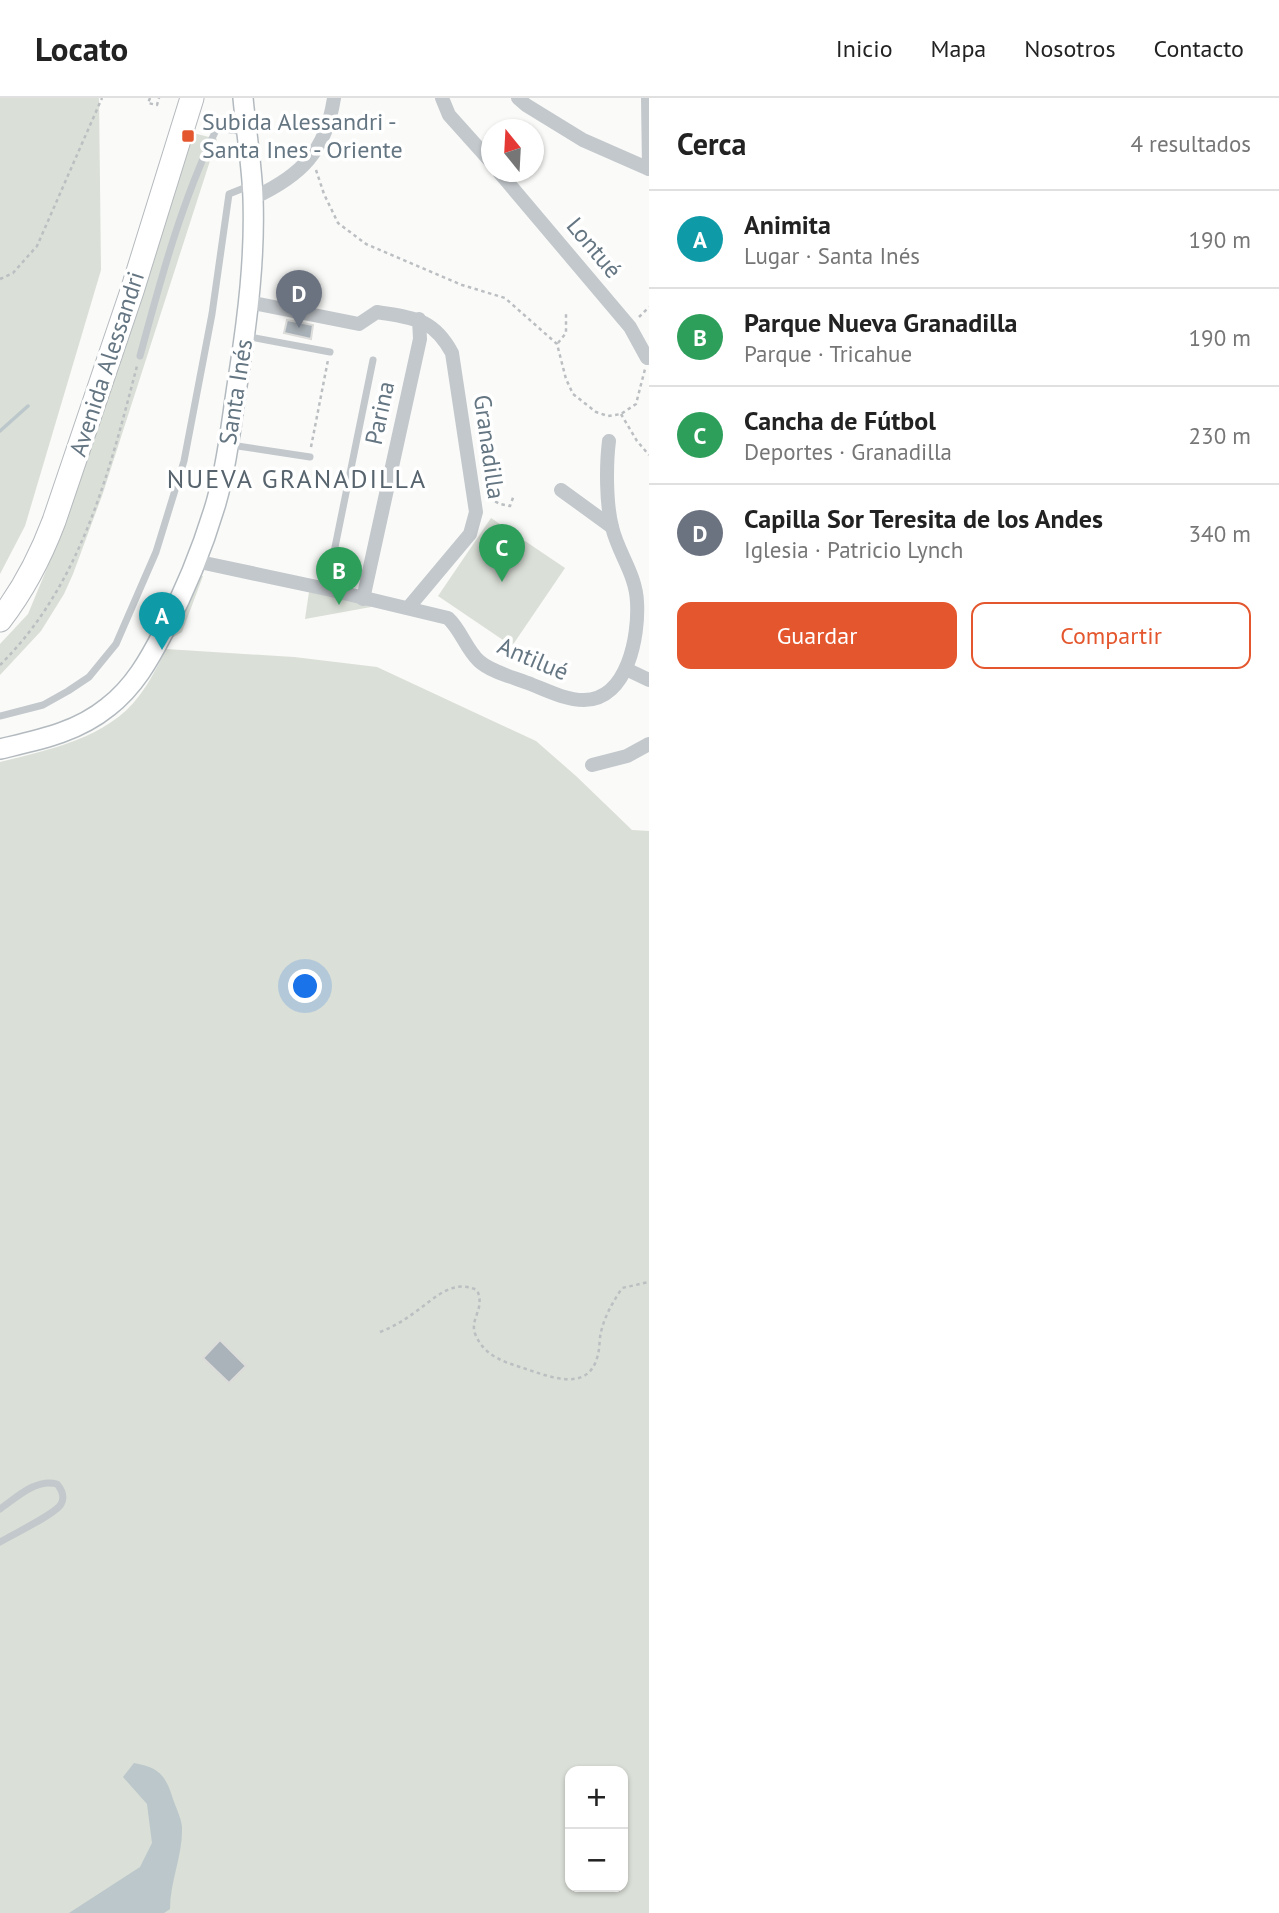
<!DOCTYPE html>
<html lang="es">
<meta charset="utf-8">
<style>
body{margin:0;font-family:"PT Sans",sans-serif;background:#f2f2f2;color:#222}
.controls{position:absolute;right:21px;bottom:21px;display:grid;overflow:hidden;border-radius:14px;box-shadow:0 2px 5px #0004}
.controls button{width:63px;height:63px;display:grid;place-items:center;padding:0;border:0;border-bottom:2px solid #e0e0e0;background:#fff;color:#222;font:35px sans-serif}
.compass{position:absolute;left:481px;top:21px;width:63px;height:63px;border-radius:50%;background:#fff;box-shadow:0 2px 5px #0004;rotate:342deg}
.you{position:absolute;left:306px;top:889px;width:24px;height:24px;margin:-18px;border:5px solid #fff;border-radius:50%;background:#1a73e8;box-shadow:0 0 0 10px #1a73e833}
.badge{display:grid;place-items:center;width:46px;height:46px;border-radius:50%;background:#e4572e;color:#fff;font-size:23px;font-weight:700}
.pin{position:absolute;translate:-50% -58px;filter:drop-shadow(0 2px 4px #0008)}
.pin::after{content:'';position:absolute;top:37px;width:24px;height:21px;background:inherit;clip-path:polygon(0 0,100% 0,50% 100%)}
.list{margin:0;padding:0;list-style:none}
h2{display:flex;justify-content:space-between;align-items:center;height:91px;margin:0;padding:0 28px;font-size:30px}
h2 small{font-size:23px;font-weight:400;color:#767676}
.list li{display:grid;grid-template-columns:46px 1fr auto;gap:21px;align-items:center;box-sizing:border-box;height:98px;padding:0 28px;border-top:2px solid #e0e0e0}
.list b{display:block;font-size:26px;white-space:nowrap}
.list p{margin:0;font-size:23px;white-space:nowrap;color:#767676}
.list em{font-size:23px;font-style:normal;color:#767676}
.actions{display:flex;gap:14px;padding:21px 28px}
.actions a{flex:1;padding:16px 0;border:2px solid #e4572e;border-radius:14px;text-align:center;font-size:24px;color:#e4572e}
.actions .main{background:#e4572e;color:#fff}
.map{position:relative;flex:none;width:649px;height:1815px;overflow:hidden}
header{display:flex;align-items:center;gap:42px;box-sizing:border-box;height:98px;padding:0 35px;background:#fff;border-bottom:2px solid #e0e0e0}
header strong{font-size:33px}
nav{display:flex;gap:38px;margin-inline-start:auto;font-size:24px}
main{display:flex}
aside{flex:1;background:#fff}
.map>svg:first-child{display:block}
.green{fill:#dadfd7;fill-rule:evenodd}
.water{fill:#bbc7cb}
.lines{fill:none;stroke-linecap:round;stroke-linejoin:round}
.stream{stroke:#bbc7cb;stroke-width:3.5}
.building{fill:#aab3b9;stroke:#dcdcda;stroke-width:2}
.secondary-casing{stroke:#b3babf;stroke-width:22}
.primary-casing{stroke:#b5babe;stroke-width:25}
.path{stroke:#bbbfc2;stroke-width:2.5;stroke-dasharray:3.5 3.5;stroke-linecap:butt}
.service{stroke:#c3c8cc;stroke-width:7}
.minor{stroke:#c3c8cc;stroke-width:14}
.secondary{stroke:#fff;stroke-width:19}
.primary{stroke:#fff;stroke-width:23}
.poi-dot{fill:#e4572e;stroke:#fff;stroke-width:2.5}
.labels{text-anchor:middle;stroke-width:7;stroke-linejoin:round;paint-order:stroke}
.poi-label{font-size:24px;fill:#657683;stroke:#fff;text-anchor:start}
.street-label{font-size:24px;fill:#657683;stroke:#fff}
.neighbourhood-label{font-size:26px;letter-spacing:2px;fill:#57646e;stroke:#fff}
</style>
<header>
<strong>Locato</strong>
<nav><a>Inicio</a><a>Mapa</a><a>Nosotros</a><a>Contacto</a></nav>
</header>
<main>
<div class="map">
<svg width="649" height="1815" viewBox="0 0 649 1815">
<rect width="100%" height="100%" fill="#fafaf8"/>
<g class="green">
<polygon points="0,0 99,0 101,172 25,428 0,476"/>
<polygon points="193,35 217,41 103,395 73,476 64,496 41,533 0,577 0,546 28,516 67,422"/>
<polygon points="491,420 565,470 512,548 438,498"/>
<polygon points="199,477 203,478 182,534 168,542"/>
<polygon points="309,494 371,506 371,509 305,521"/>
<path d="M166,551l128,8 83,10 159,74 40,35 56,54 17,1v1082h-649v-1151c48,-12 108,-24 139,-66 11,-14 19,-31 27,-47zM570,1673h53v116h-53z"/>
</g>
<path class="water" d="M134,1665c23,4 31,11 38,33 3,10 9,21 10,31 1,28 -12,54 -12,82l-6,4h-95l71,-46 12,-24 -5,-39 -24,-27z"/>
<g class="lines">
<polyline class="stream" points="0,333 28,308"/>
</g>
<g class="building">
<polygon points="287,222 313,227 311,241 284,235"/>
<polygon points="220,1242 246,1268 229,1285 203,1260"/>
</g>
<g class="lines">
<defs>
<path id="secondary" d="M0,651c38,-9 76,-16 108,-42 26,-20 41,-47 56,-76 21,-40 39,-84 52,-128 12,-42 16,-87 23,-130 9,-58 16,-116 14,-175 -1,-33 -7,-67 -10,-100"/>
<path id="primary" d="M0,522c24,-31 40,-62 54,-99l78,-230 60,-193"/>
</defs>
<use href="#secondary" class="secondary-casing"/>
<use href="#primary" class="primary-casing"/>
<g class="path">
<polyline points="150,0 148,5 157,7 159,0"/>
<polyline points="316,72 324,96 338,125 366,146 462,187 505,200 557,246 566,281 573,296 596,314 608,318 621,316 636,306 645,271"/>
<polyline points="0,181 13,175 37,148 102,0"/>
<polyline points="639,219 649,209"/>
<polyline points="558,245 566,235 566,216"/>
<polyline points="621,316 637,343 649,357"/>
<polyline points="311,349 328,262"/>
<polyline points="489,400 500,406 510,408 514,397"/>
<path d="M0,567c81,-80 109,-192 137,-299"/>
<path d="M380,1234c15,-6 26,-13 38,-22 18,-13 35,-31 59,-20 9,20 -9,29 -1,46 9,20 28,26 47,32 25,8 64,25 74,-10 3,-8 2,-18 4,-26 4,-17 12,-30 21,-44l27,-6"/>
</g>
<g class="service">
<polyline points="245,238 330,254"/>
<path d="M140,258c21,-78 42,-156 77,-228l28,4"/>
<polyline points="231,347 310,359"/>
<polyline points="331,491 340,462 334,454 373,262"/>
<polyline points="0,618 43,607 68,593 89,579 116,546 156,454 184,363 212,216 229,96 249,88"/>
<path d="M0,1411c16,-11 36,-31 57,-25 5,6 8,13 4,20 -4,9 -49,31 -61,38"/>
</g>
<g class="minor">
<polyline points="442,0 449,17 492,65"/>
<polyline points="518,0 526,7 583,42 649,71"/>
<polyline points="648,0 649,71"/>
<polyline points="499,74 630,229 647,260"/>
<path d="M253,100c48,-22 73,-47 81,-100"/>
<path d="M248,204l111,22 18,-12c36,6 56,6 75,41l24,159 -6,22 -62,74"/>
<polyline points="561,392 612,429"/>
<path d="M195,463l136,29 117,28c13,12 18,31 31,43 12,11 34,16 49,22 18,7 37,17 56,17 44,0 55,-65 53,-98 -1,-28 -19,-49 -25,-75 -6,-23 -6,-62 -3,-86"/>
<polyline points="363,501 420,241 419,221"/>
<polyline points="626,571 649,582"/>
<polyline points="592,667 627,658 649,646"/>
</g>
<use href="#secondary" class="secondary"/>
<use href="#primary" class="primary"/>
</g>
<rect class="poi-dot" x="181" y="31" width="14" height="14" rx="3.5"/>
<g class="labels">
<g class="poi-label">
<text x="202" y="32">Subida Alessandri -<tspan x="202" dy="28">Santa Ines - Oriente</tspan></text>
</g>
<g class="street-label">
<text transform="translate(594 150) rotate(50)" y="8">Lontué</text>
<text transform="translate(107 266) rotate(-72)" y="8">Avenida Alessandri</text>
<text transform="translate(236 294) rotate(-81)" y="8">Santa Inés</text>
<text transform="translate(380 315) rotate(-78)" y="8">Parina</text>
<text transform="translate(489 349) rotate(82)" y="8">Granadilla</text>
<text transform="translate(533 561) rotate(23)" y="8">Antilué</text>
</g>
<g class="neighbourhood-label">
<text x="297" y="390">NUEVA GRANADILLA</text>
</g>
</g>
</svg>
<div class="controls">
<button>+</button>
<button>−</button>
</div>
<svg class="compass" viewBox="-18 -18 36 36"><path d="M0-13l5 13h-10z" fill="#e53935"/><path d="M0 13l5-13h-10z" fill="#767676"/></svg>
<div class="you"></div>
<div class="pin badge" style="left:162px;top:552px;background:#0f9aa8">A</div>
<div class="pin badge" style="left:339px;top:507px;background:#2e9e5b">B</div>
<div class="pin badge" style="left:502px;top:484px;background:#2e9e5b">C</div>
<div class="pin badge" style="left:299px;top:230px;background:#6b7280">D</div>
</div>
<aside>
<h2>Cerca<small>4 resultados</small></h2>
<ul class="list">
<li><span class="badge" style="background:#0f9aa8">A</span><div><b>Animita</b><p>Lugar · Santa Inés</p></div><em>190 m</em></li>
<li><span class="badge" style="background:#2e9e5b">B</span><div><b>Parque Nueva Granadilla</b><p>Parque · Tricahue</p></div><em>190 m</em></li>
<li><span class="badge" style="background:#2e9e5b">C</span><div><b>Cancha de Fútbol</b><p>Deportes · Granadilla</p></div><em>230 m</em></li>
<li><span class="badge" style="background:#6b7280">D</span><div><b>Capilla Sor Teresita de los Andes</b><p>Iglesia · Patricio Lynch</p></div><em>340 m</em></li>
</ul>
<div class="actions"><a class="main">Guardar</a><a>Compartir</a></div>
</aside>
</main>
